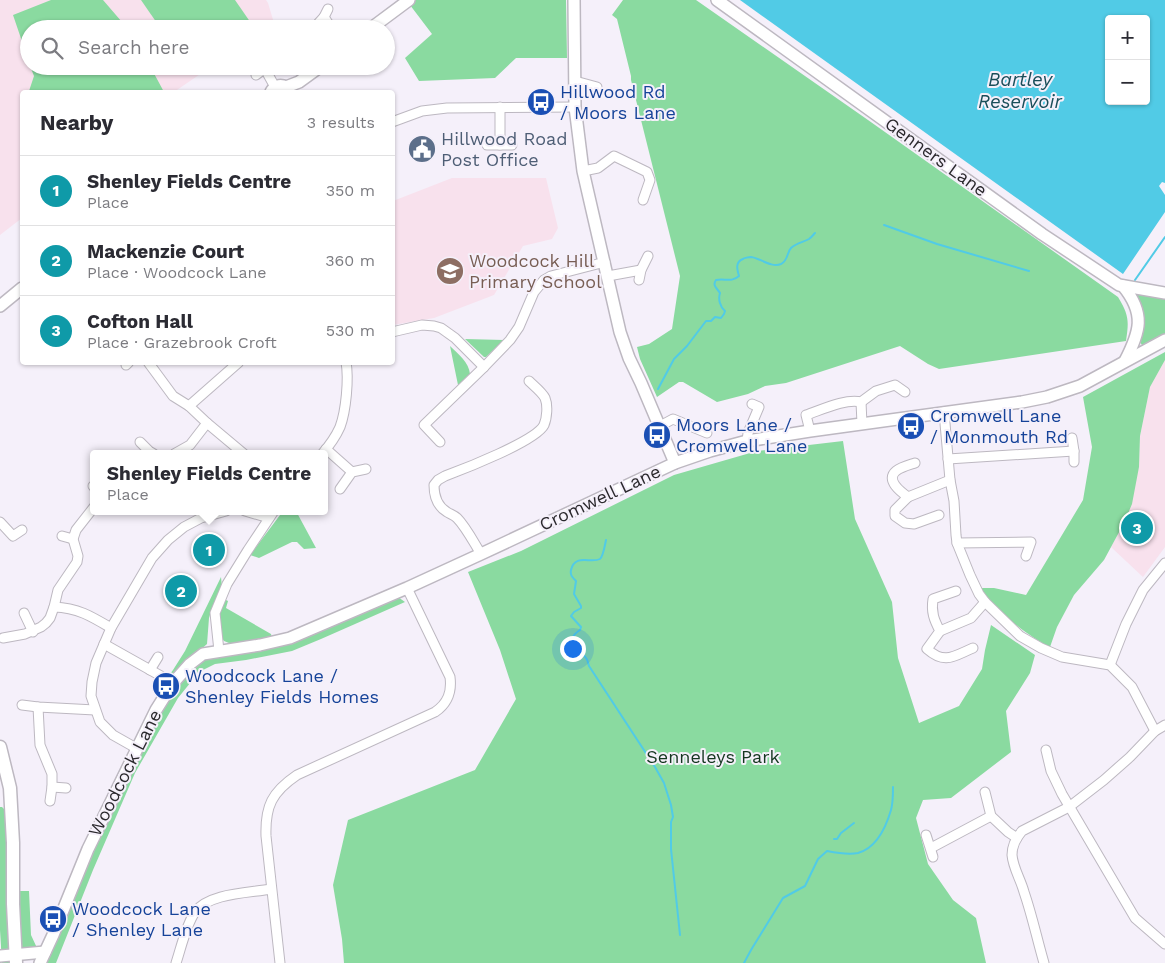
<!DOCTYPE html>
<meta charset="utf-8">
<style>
body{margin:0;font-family:"Work Sans",sans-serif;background:#f7f7f7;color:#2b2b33}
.controls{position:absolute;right:15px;top:15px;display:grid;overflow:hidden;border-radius:5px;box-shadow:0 1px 4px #0004}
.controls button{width:45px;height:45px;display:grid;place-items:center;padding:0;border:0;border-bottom:1px solid #e1e1e2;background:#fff;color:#2b2b33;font:25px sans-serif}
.you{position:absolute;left:572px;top:648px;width:18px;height:18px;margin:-12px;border:4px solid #fff;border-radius:50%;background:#1a73e8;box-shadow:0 0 0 8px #1a73e833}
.badge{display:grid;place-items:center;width:32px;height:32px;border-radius:50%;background:#db2777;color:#fff;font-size:16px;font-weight:700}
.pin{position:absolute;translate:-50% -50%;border:2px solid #fff;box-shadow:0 1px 5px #0006}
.popup{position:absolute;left:90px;top:450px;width:238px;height:65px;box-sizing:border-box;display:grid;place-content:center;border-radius:5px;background:#fff;filter:drop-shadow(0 1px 4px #0005);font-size:16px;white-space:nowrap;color:#7c7c81}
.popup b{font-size:19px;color:#2b2b33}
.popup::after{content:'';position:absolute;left:50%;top:100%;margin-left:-10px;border:10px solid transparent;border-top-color:#fff}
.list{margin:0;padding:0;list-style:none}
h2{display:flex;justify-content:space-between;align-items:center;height:65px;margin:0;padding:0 20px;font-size:21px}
h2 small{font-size:16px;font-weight:400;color:#7c7c81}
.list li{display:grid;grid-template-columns:32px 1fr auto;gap:15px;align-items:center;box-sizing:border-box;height:70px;padding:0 20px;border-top:1px solid #e1e1e2}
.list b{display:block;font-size:19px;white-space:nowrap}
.list p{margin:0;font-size:16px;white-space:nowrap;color:#7c7c81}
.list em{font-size:16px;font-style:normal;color:#7c7c81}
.icon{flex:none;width:28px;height:28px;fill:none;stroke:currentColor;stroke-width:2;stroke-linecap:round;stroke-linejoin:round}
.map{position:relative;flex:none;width:1165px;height:963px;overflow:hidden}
.search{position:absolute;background:#fff;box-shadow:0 1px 4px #0004;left:20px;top:20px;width:375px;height:55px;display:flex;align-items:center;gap:12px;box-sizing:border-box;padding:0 18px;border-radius:28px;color:#7c7c81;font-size:19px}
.panel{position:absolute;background:#fff;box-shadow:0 1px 4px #0004;left:20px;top:90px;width:375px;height:275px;border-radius:5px}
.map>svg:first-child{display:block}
.education{fill:#f8e1ed}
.green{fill:#8adaa0}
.water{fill:#51cbe6;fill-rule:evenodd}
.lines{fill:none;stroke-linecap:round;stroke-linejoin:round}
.stream{stroke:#51cbe6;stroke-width:2}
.minor-casing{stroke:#bdb8c1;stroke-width:11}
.tertiary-casing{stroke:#bdb8c1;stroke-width:14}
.secondary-casing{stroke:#bdb8c1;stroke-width:15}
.minor{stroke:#fff;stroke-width:9}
.tertiary{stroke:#fff;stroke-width:11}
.secondary{stroke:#fff;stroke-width:12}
.labels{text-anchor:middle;stroke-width:4;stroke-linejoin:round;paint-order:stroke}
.transit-label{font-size:18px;fill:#164399;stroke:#f5f0fa;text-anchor:start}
.service-label{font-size:18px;fill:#4e5e75;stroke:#f5f0fa;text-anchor:start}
.street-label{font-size:18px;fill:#2b292d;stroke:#f5f0fa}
.education-label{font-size:18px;fill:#785e54;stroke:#f5f0fa;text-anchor:start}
.park-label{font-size:18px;fill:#14361f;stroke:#f5f0fa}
.water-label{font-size:19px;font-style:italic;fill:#1a4e5a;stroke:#f5f0fa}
</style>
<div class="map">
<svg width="1165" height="963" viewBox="0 0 1165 963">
<rect width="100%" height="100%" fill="#f5f0fa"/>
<g class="education">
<polygon points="0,0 266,0 268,3 274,23 265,29 29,29 29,66 212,66 174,92 22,92 22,218 0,235"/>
<polygon points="452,178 546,178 558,228 552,239 523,246 494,295 434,318 393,325 393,201"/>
<polygon points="1165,360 1165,547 1143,577 1111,547 1124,523 1139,467 1140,436 1150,387"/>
</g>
<g class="green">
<polygon points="51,0 103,0 128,29 29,29 29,62 13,15"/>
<polygon points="141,0 235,0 253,26 249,29 161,29"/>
<polygon points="415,0 566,0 567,58 516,58 495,78 419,81 405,58 432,34 410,5"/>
<path d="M623,0h73l172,120 250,177c11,18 11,24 8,44l-187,28 -11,-5 -28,-18 -114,37 -21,3 -17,8 -31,8 -34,-20h-4l-22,15 -17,-38 -3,-12 12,-3 23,-15 8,-53 -49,-196v-4l-14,-57 -5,-4z"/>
<polygon points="30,66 150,66 164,92 30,92 29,91 34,76"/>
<polygon points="1133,291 1165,296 1165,334 1145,345 1142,345 1139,341"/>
<polygon points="465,339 504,340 486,357 484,357"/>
<path d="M450,346c8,8 19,16 20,28l-12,11z"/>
<path d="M1165,352v8l-15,27 -10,49 -1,31 -7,37 -8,19 -20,37 -30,35 -17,32 -7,20c-23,-11 -56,-38 -70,-59h14l32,7 57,-95 9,-53 -9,-50z"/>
<polygon points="843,441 855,519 892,602 898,658 919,723 959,706 982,669 985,650 991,625 1035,655 1030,673 1006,711 1011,752 951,798 923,800 916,818 928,864 953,900 976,918 986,963 344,963 342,939 333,885 348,820 475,770 516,699 500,650 468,572 521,551 674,475 757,451"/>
<polygon points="283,511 296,511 316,548 304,549 297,542 292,542 259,558 250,555"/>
<path d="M221,577l1,10 -9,18 -4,13 -2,26c-13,11 -25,27 -40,34l6,-8 12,-19z"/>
<polygon points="398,597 405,602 321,639 292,651 246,660 215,664 199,672 178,698 135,773 93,870 56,963 43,963 88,857 152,725 178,684 202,660 230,654"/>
<polygon points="224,599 228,601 226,608 271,634 272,638 234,645 224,641 221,637 218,617"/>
<polygon points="0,807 2,807 5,810 8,863 10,963 2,963 0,930"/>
<polygon points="19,891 29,891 31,935 37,948 22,950 20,946"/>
</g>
<path class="water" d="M740,0h425v183l-3,-1 -3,4 6,9v17l-42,62zM1109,19h37v82h-37z"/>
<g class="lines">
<g class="stream">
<polyline points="884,225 937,244 1029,271"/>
<polyline points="1135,280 1165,237"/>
<path d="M658,389l16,-30 13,-13 19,-25h5l4,-4 6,1 3,-4 1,-3c-5,-4 -7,-12 -5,-18 -3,-5 -8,-7 -4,-13 9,-2 15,3 23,-4 -2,-7 -4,-14 4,-17 1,-1 6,-2 8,-2 9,1 20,11 30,7 7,-3 6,-12 10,-16 5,-5 13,-6 18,-9 3,-2 4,-4 6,-6"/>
<path d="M606,540c-1,5 -3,17 -6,19 -9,5 -25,-6 -29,11 -1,5 1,7 5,11l-2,13 7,12v2l-7,4 -3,4 10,11 -1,3c-8,5 -12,13 -4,20 4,3 8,4 10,8 2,2 2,5 3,8l66,101 9,16 7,22 2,12 -2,5v27l9,86"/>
<polyline points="834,839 837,839 841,833 854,823"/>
<path d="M744,963l7,-13 32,-52 22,-12 13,-27 9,-8c10,2 22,4 31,2 18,-5 28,-26 33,-43 2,-7 2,-16 2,-23"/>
</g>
<defs>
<g id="minor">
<polyline points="324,17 332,29"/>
<polyline points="314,28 324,17 328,9"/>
<polyline points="265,69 275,87"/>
<polyline points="256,75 268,66"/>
<polyline points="575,81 597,87"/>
<polyline points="500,107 500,145"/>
<polyline points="392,122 422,111 447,108 575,107"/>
<polyline points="487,145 512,145"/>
<polyline points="583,171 598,168 614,156 647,172 650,180 643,200"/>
<polyline points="608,276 641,270"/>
<polyline points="639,280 641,270 648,256"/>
<polyline points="392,332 422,325 434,326 441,328 455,338 484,367"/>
<polyline points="148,362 173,396 189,406 207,423 244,454"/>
<polyline points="126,365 129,362"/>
<polyline points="861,402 876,391 895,385 905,392"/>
<polyline points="189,406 239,362"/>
<polyline points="944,412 950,480 954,501 956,535 957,543 970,575 979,594 985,602 1020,636 1041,648 1062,657 1110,665 1132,687 1155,731"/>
<polyline points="660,426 673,419 707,433"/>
<path d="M810,431l-4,-16c15,-5 40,-17 55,-13l1,22"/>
<polyline points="1072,438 1074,451 1074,462"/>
<polyline points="747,441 748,433 759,407 752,404"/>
<polyline points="140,442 149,451 154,454"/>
<polyline points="440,442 424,425 484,367 510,340 519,327 534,292 544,280 551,276 605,262"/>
<polyline points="326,449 352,472"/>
<polyline points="174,454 190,445 207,423"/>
<path d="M322,454c7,-8 14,-18 18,-27 6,-16 9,-48 6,-65"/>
<polyline points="948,459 1074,451"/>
<path d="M915,463c-6,2 -14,4 -19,8 -11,9 5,21 12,26l-13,13v6l10,7 9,1 25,-9"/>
<polyline points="93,486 94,487"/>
<polyline points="340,489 352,472 366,469"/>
<polyline points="908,497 950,480"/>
<polyline points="245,511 269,518"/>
<polyline points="0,522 13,536 22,530"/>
<polyline points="62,536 73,539"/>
<polyline points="957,543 1031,542 1026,556"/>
<path d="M481,554c-7,-11 -15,-27 -24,-36 -3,-3 -7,-4 -10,-6 -10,-6 -13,-16 -13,-27l4,-5 7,-4c19,-7 91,-35 99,-51 3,-7 4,-20 1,-27 -3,-6 -11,-12 -16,-17"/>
<path d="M956,591l-23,8c-2,13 1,21 7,32l-13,18c18,16 27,7 46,-1"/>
<path d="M54,607c24,1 37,9 57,21"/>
<polyline points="24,613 33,632"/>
<polyline points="940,631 971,618 985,602"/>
<polyline points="3,638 25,634 41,627 46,623 50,618 54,607 58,590 77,562 78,556 73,539 76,530 94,507"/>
<polyline points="104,644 161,676"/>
<polyline points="219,651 215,613 227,584 248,550 274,511"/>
<polyline points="1110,665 1126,624 1143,590 1165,563"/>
<polyline points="150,670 158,657"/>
<polyline points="22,705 38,707 95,710"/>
<polyline points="38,707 40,745 52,774 52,787 50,801"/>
<polyline points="136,748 113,735 100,722 91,696 92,682 96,663 111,628 152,558 168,540 184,527 201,518 226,511"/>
<polyline points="1046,750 1051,771 1062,794 1135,918 1165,944"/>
<polyline points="52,787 66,788"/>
<polyline points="985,792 991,816 1008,832 1017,838"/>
<polyline points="926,835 933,857"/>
<polyline points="931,848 991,816"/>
<path d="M176,963c5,-15 10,-38 19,-51 14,-19 54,-19 76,-23"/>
<path d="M280,963l-14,-127c-1,-30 6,-44 31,-61l138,-63c13,-9 17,-20 15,-35l-43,-89"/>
<path d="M1044,963c-7,-24 -12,-48 -20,-71 -3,-12 -11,-24 -12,-37 0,-9 4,-17 10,-24l47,-24 35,-27 26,-23 25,-26 10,-6"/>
</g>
<g id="tertiary">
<polyline points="574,0 575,107 583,171 620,332 629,358 641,383 675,463"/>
<polyline points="717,0 1042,234 1119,285 1165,293"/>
<polyline points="370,29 409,0"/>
<path d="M271,92c3,-6 9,-8 15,-5l13,-5 22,-16"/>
<path d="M1123,286c23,28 17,46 2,75"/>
<polyline points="0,306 22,288"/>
<polyline points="0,956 45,952"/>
<polyline points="40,963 53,935 88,849 156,710 173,683 190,664 203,654 260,645 290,638 407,588 481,554 675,463 710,451 747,441 810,431 1022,402 1047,397 1080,386 1165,340"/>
</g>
<polyline id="secondary" points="0,747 10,788 13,843 13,904 16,963"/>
</defs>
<use href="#minor" class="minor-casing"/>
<use href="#tertiary" class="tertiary-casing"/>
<use href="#secondary" class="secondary-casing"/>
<use href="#minor" class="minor"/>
<use href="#tertiary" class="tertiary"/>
<use href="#secondary" class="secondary"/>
</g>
<defs>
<symbol id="bus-disc" viewBox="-11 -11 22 22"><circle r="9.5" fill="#1a4fb4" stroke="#f5f0fa"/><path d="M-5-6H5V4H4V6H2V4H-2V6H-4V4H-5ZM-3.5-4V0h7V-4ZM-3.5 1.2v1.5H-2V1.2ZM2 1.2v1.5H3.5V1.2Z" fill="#fff"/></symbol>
<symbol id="civic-disc" viewBox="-11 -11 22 22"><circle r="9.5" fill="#5c6f8a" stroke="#f5f0fa"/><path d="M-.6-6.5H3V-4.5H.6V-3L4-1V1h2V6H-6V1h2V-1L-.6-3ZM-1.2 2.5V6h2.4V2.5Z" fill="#fff"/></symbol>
<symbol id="school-disc" viewBox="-11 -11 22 22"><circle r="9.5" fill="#8d6e63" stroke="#f5f0fa"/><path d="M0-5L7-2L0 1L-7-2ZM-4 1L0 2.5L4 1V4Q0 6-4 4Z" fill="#fff"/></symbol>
</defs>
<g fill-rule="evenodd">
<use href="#bus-disc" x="525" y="86" width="32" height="32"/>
<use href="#civic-disc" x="406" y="133" width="32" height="32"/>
<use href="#school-disc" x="434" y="255" width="32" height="32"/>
<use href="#bus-disc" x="895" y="410" width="32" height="32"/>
<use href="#bus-disc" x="641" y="419" width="32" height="32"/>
<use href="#bus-disc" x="150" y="670" width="32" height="32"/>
<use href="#bus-disc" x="37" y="903" width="32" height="32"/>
</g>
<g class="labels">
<g class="transit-label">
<text x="560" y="98">Hillwood Rd<tspan x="560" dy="21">/ Moors Lane</tspan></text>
<text x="930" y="422">Cromwell Lane<tspan x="930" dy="21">/ Monmouth Rd</tspan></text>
<text x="676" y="431">Moors Lane /<tspan x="676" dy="21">Cromwell Lane</tspan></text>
<text x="185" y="682">Woodcock Lane /<tspan x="185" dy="21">Shenley Fields Homes</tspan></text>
<text x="72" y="915">Woodcock Lane<tspan x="72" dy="21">/ Shenley Lane</tspan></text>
</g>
<g class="service-label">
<text x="441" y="145">Hillwood Road<tspan x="441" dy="21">Post Office</tspan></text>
</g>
<g class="street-label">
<text transform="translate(936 157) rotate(36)" y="6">Genners Lane</text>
<text transform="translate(600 498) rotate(-25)" y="6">Cromwell Lane</text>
<text transform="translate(125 773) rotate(-63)" y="6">Woodcock Lane</text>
</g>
<g class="education-label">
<text x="469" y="267">Woodcock Hill<tspan x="469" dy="21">Primary School</tspan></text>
</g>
<g class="park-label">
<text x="713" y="763">Senneleys Park</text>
</g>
<g class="water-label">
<text x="1020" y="86">Bartley<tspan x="1020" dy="22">Reservoir</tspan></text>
</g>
</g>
</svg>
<div class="controls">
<button>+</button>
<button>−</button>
</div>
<div class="you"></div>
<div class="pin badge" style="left:209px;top:550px;background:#0f9aa8">1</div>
<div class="popup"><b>Shenley Fields Centre</b>Place</div>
<div class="pin badge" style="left:181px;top:591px;background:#0f9aa8">2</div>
<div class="pin badge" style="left:1137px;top:528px;background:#0f9aa8">3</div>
<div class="search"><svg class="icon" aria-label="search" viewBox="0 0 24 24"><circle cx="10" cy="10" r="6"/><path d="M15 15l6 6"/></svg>Search here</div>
<section class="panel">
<h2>Nearby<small>3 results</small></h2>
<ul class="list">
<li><span class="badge" style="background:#0f9aa8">1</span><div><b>Shenley Fields Centre</b><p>Place</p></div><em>350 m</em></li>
<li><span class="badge" style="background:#0f9aa8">2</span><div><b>Mackenzie Court</b><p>Place · Woodcock Lane</p></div><em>360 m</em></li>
<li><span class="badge" style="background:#0f9aa8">3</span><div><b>Cofton Hall</b><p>Place · Grazebrook Croft</p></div><em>530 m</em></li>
</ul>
</section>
</div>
